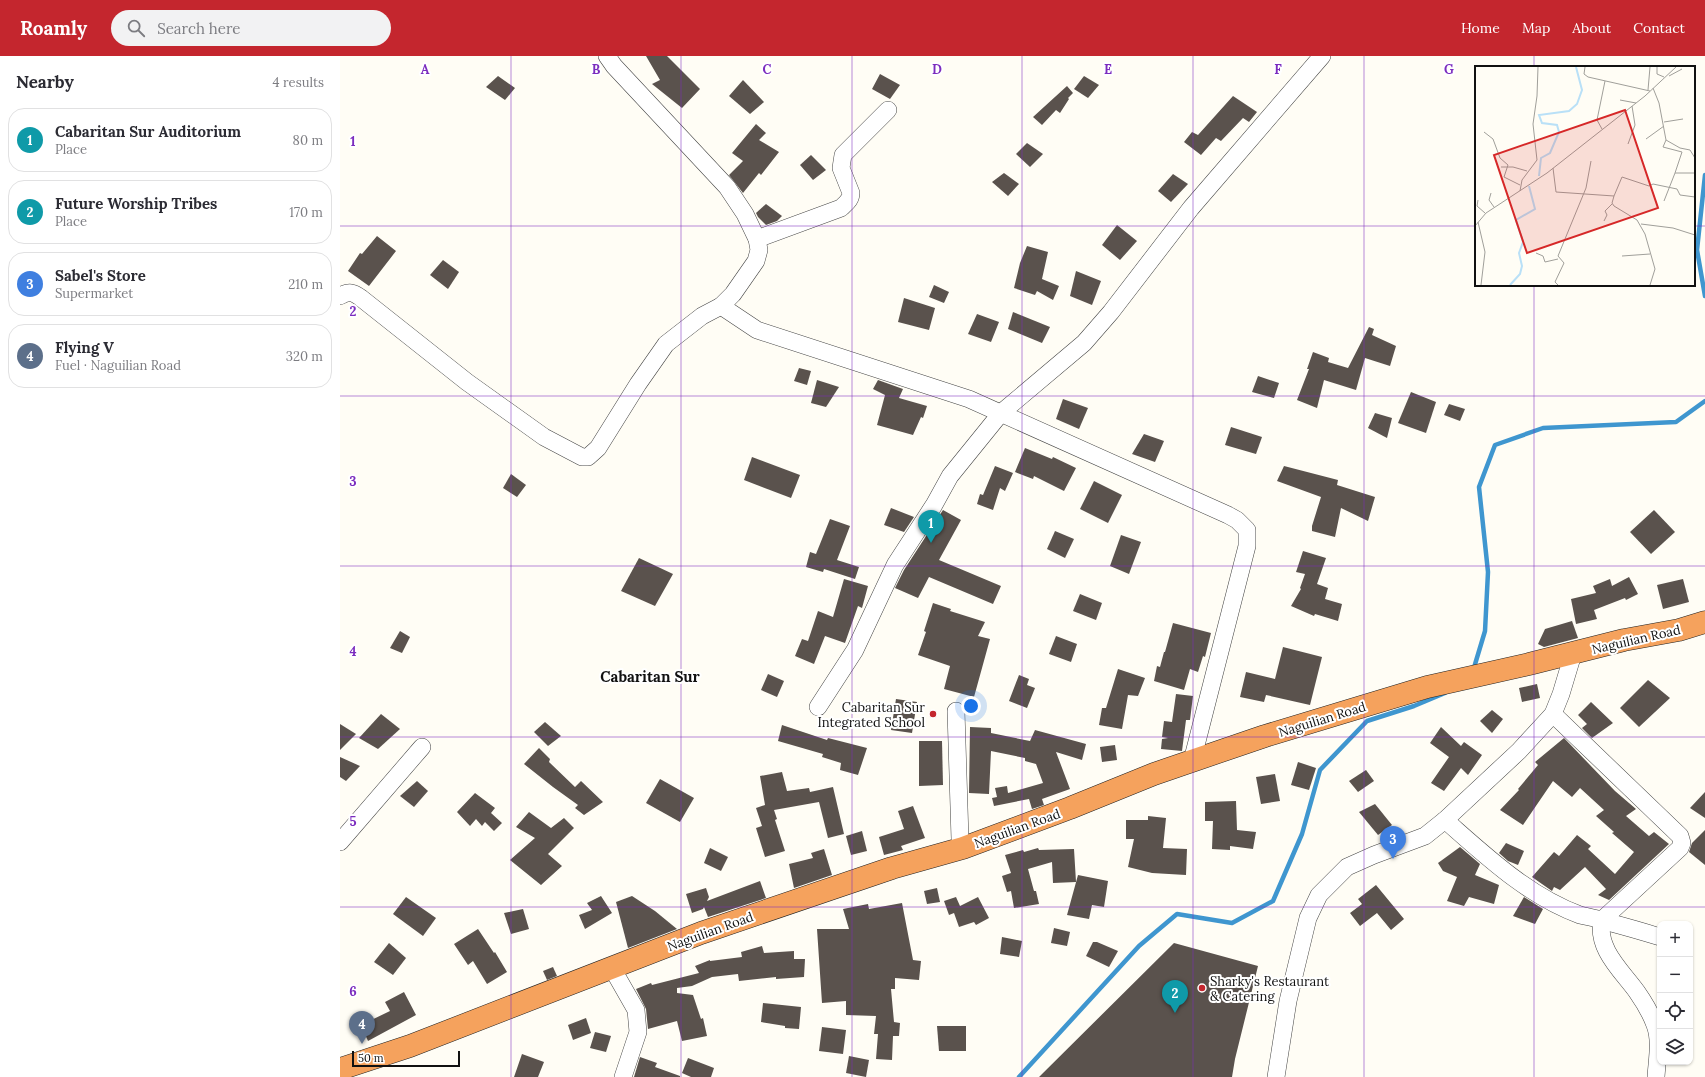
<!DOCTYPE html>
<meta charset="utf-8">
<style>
body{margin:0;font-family:Lora,serif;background:#f2f2f3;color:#2b2b33}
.controls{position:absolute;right:12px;bottom:12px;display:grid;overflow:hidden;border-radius:8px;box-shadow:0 1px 3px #0004}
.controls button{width:36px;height:36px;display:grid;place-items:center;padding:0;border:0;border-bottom:1px solid #e1e1e2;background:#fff;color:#2b2b33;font:20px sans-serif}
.scale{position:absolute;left:12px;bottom:10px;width:108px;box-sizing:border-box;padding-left:4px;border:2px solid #111;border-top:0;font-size:11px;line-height:14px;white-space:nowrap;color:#111;-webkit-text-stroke:3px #fff;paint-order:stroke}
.you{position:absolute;left:631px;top:650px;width:14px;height:14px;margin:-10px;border:3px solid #fff;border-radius:50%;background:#1a73e8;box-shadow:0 0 0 6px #1a73e833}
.badge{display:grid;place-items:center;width:26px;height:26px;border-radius:50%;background:#c4262e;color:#fff;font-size:13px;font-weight:700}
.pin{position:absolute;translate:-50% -33px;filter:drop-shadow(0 1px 2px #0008)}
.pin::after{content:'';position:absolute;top:21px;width:14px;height:12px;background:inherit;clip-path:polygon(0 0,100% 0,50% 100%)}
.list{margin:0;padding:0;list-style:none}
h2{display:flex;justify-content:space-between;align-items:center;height:52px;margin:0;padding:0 16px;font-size:17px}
h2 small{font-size:13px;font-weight:400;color:#7c7c81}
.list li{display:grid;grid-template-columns:26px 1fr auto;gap:12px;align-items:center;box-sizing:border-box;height:64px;margin:0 8px 8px;padding:0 8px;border:1px solid #e1e1e2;border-radius:16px}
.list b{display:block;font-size:15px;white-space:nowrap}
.list p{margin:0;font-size:13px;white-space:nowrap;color:#7c7c81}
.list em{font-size:13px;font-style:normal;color:#7c7c81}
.icon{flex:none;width:22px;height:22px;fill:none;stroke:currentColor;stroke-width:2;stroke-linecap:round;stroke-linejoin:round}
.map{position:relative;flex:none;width:1365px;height:1021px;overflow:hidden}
header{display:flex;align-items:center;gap:24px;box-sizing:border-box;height:56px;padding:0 20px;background:#c4262e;color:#fff}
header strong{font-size:19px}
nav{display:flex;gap:22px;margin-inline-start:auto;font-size:14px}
.search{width:280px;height:36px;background:#f2f2f3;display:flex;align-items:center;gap:10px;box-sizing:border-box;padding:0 14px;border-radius:22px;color:#7c7c81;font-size:15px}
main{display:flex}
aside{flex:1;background:#fff}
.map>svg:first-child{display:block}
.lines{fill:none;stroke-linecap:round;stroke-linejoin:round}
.stream{stroke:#3f96cf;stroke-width:4.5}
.building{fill:#5a524d}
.minor-casing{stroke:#444;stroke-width:18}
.highway-casing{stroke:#222;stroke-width:23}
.minor{stroke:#fff;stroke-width:17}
.highway{stroke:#f5a25d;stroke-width:22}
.grid{fill:none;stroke:#7b2cbf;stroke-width:1;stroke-opacity:0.55}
.poi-dot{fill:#c4262e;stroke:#fff;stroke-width:1.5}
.labels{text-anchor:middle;stroke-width:4;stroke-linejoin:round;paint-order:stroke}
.street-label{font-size:13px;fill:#111;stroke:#fff}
.poi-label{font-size:13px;fill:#111;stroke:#fff;text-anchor:end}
.quarter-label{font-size:15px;font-weight:bold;fill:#111;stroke:#fff}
.inset-river{fill:none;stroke:#b9e0f7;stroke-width:2}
.inset-road{fill:none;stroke:#a09f9a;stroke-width:1}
.view{fill:#d62828;fill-opacity:0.15;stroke:#d62828;stroke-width:2}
.inset-edge{fill:none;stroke:#111;stroke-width:2}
.grid-label{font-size:13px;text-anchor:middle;font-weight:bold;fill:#7b2cbf;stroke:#fff;stroke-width:4;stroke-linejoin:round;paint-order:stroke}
</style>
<header>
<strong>Roamly</strong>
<div class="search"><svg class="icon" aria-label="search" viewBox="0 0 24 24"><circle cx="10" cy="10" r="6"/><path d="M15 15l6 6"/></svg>Search here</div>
<nav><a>Home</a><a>Map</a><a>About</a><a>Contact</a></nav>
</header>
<main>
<aside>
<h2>Nearby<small>4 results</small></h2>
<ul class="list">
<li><span class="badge" style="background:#0f9aa8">1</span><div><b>Cabaritan Sur Auditorium</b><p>Place</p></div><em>80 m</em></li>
<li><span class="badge" style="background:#0f9aa8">2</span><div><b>Future Worship Tribes</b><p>Place</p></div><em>170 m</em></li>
<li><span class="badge" style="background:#3f7fe0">3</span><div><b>Sabel's Store</b><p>Supermarket</p></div><em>210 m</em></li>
<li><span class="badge" style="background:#5c6f8a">4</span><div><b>Flying V</b><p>Fuel · Naguilian Road</p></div><em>320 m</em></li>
</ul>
</aside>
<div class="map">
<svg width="1365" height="1021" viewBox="0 0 1365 1021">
<rect width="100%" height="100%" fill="#fffdf5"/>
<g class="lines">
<g class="stream">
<polyline points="1365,119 1357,194 1365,240"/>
<polyline points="1133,615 1145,575 1148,516 1139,431 1155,389 1203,372 1336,366 1365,345"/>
<polyline points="679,1021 799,890 837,858 892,867 933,845 962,778 980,714 1027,665 1074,650 1105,637"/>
</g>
</g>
<g class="building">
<polygon points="306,0 327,0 360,33 342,52 312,28 320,24"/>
<polygon points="540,18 560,29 550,43 532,33"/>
<polygon points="158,20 175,32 165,44 146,31"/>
<polygon points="744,20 759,29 748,42 734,33"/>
<polygon points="403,24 424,46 410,58 389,40"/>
<polygon points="727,30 733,37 728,42 729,43 720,57 716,54 702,69 693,61"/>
<polygon points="893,40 917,56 909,66 903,62 881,85 876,82 861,99 844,86 852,76 858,79"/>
<polygon points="416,68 426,77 419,84 439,96 421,119 419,117 403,137 389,119 403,105 392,97"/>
<polygon points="687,87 703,98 690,111 676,98"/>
<polygon points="471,99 486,114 473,124 460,109"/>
<polygon points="664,117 679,128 668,140 652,126"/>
<polygon points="833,118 848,128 831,146 818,135"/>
<polygon points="426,148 442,160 437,165 426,169 418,161 416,157"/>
<polygon points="777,169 797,185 780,204 762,189"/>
<polygon points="37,180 56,195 29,230 8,215 20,197 22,198"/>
<polygon points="687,190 708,196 702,223 719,230 713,244 697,235 695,239 674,232 680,207"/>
<polygon points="103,204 119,216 108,233 90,219"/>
<polygon points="736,215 761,225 752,249 730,240"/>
<polygon points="594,229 609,236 604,247 589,241"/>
<polygon points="564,242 595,252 589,274 558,266"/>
<polygon points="673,256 710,271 702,287 668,273"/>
<polygon points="637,258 659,266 651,286 628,278"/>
<polygon points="1029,271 1034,273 1032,279 1056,290 1050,310 1025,302 1016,334 984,324 977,352 957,344 969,313 967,313 973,296 989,302 988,306 1008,312"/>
<polygon points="459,312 471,315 467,329 454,325"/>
<polygon points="918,320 939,327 934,342 912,336"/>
<polygon points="477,324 499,331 486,351 471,347"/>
<polygon points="538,324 563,333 559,342 587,350 583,362 581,361 573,379 537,369 545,339 533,333"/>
<polygon points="1071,336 1096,346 1086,377 1058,367"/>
<polygon points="723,343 748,352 739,373 716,363"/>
<polygon points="1109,348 1125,353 1120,365 1104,359"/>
<polygon points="1035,357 1052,362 1047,382 1028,372"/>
<polygon points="891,371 922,381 916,398 885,389"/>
<polygon points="804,378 824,385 815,406 792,398"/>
<polygon points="685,392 712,403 713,401 736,412 724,435 694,420 693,423 675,416"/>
<polygon points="412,401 460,419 451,442 404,424"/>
<polygon points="655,410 673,417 665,435 660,432 653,454 637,448 640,438 643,439"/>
<polygon points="944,410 998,424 997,429 1035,441 1028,465 1001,452 995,481 972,475 972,470 981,441 937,425"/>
<polygon points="171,418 186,429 177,441 163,432"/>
<polygon points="754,425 782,439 768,467 740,453"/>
<polygon points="551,452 574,461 564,476 544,469"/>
<polygon points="603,454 621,464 599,504 661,530 653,548 589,521 578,542 555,532 564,514"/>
<polygon points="1314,454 1335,476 1311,498 1290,476"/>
<polygon points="490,463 510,470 497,504 519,511 515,523 484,513 483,516 466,511 470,496 476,498"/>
<polygon points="715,475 734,483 725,502 707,493"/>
<polygon points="781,479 801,486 789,518 770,510"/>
<polygon points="963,495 986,502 977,528 988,532 985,543 1002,548 998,565 975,558 974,560 951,550 961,533 960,532 965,518 956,516"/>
<polygon points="299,502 333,518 315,550 281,535"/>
<polygon points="1289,521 1298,538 1286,544 1285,542 1254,554 1257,563 1236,568 1231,543 1256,537 1253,530 1270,523 1272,530"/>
<polygon points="504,523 528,530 522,552 518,550 505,587 485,580 474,608 455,600 462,583 468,585 478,555 493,561"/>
<polygon points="1343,523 1349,546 1323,553 1317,529"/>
<polygon points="740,538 762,547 756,564 733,555"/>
<polygon points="593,547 611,553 610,555 645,566 638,580 650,583 634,641 604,633 610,610 578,599 586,576 584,575"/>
<polygon points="1232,565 1238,582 1204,591 1198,588 1205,573"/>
<polygon points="833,567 871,577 865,601 863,600 858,616 850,613 844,634 814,625 817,610 820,611 824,596 825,596"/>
<polygon points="60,575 70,581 62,597 50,592"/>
<polygon points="716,580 737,588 731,606 709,598"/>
<polygon points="943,591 982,601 970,649 926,639 924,646 900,641 906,616 935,623"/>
<polygon points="778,613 805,622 798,640 788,639 782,673 759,669 762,652 766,652"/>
<polygon points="428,618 444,625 437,641 421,634"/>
<polygon points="679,619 689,623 687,629 695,632 687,652 669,645"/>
<polygon points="1308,624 1330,642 1299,671 1280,652"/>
<polygon points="1197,628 1200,642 1182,646 1179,632"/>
<polygon points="836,638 853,640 850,664 846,664 842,695 821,693 822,683 828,682 822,681 824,665 832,666"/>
<polygon points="556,643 577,646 572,677 551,674"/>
<polygon points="1251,646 1273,667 1252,682 1242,672 1247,668 1238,659"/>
<polygon points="1152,654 1163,663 1152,677 1140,665"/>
<polygon points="41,658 60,673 38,693 19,682"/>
<polygon points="205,666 221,680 208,690 194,676"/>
<polygon points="0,668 16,678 0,694"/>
<polygon points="442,669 487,684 488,682 527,692 518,719 500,714 501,707 482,701 483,698 438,685"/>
<polygon points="630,671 651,672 651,677 690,685 695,674 746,688 742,704 716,696 730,733 702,743 704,749 692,753 689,743 654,750 652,742 657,741 655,732 667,730 668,737 703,727 696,708 685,705 685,702 651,695 649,738 629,737"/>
<polygon points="1101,671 1121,690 1124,686 1142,699 1128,719 1121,712 1104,735 1091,727 1109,701 1090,687"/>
<polygon points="1224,682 1275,735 1296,753 1286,760 1309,780 1314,776 1329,788 1269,844 1258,839 1266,833 1245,811 1220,834 1214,831 1212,835 1192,821 1214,796 1219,800 1237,779 1251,790 1248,793 1275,818 1294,796 1272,777 1274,776 1256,760 1264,754 1240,732 1232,741 1213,725 1183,769 1160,754 1179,734 1178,733 1198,709 1195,706"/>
<polygon points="579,685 602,685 603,729 579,730"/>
<polygon points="775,689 777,704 762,706 760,691"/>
<polygon points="199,692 210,703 209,706 235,731 241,725 263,746 244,759 235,752 238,749 213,731 184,708"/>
<polygon points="0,701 20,710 6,725 0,721"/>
<polygon points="958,706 976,712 969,734 951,729"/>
<polygon points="1026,714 1034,725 1018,736 1009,725"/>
<polygon points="442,716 447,735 469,732 470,736 493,731 504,778 488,782 479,746 434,754 437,763 435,764 445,795 425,801 416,772 422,770 416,752 425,749 420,720"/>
<polygon points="935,718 940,745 921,748 916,721"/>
<polygon points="320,723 354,742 340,766 306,747"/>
<polygon points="77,725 88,735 74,751 60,740"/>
<polygon points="1365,736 1365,762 1350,752"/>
<polygon points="135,737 155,752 151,757 162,767 154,775 145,766 142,770 136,763 130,770 117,756"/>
<polygon points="896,745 897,774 916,776 913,793 890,790 890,794 872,793 873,765 865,765 865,746"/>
<polygon points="1035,748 1052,769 1038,779 1019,756"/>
<polygon points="573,750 585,782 561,790 563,794 544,799 539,781 564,773 558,755"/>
<polygon points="189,756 211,772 224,762 234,772 208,798 222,810 201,829 170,804 195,782 176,771"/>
<polygon points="808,760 826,762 823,792 847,793 846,819 812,817 788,811 794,783 786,783 786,764 808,764"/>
<polygon points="1365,774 1365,809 1349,796 1352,787"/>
<polygon points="522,775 527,795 511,799 506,780"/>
<polygon points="1166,787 1184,795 1178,809 1168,805 1159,797"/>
<polygon points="1120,791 1140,808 1135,819 1159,829 1154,848 1129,841 1124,850 1107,845 1117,821 1103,815 1098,807"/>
<polygon points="370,792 388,801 381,815 364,807"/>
<polygon points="698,792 699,794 734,793 736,826 713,827 712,806 688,813 694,835 696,835 699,848 674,852 671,835 667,836 662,820 671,817 665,799 683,794 684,796"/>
<polygon points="484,793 492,819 454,832 449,808 473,802 471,797"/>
<polygon points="738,819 768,825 764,851 752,849 749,863 727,859"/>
<polygon points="420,825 426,842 368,861 364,851 363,853 352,857 346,838 366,832 369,841 367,845"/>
<polygon points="1036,829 1064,863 1051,874 1037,857 1020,870 1010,857 1022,848 1018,843"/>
<polygon points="597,832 600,846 587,848 584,835"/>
<polygon points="261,840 272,857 245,873 239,859 252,854 247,847"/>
<polygon points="292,840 315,855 337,873 288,892 276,846"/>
<polygon points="66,841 96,862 83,880 53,858"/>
<polygon points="616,841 620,850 638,841 649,862 636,869 634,866 619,871 614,857 609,859 604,845"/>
<polygon points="1184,841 1203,853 1195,868 1173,860"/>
<polygon points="562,847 573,904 581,905 579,924 555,922 555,933 551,933 554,966 560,967 559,980 553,980 552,1004 536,1003 538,978 534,978 536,960 506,959 506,945 482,947 477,873 509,873 503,853 528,848 529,853"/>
<polygon points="183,853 189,873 171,878 164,857"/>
<polygon points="714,872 730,876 727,890 711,887"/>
<polygon points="138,873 154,897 155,896 167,916 147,928 133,905 128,909 114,888"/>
<polygon points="662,881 682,885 679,901 660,898"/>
<polygon points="753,886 757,886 778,895 769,911 746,900"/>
<polygon points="49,887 66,902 53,919 34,906"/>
<polygon points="834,887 918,910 895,1003 892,1021 699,1021"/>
<polygon points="422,890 424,897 454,895 454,903 465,903 464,921 436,923 436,921 399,925 398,918 372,921 352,930 337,932 337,937 353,939 361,963 363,962 367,980 342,985 337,965 308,973 306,953 296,933 311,927 312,929 359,917 355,910 370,904 370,905 402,901 401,896"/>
<polygon points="213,911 217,920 207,924 203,915"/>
<polygon points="64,936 76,959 28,985 21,969 50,955 45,946"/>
<polygon points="423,947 461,951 459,973 445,972 445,970 421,966"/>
<polygon points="246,962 251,977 233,984 228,969"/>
<polygon points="597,970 626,970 626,995 599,995"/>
<polygon points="482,971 506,974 503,998 479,995"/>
<polygon points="255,976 271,980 266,996 250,992"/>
<polygon points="182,998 204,1006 198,1021 174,1021"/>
<polygon points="509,1000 529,1004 526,1021 506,1017"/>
<polygon points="300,1001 317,1007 315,1011 340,1020 340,1021 294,1021"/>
<polygon points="348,1002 374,1012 371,1021 351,1021 342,1017"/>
</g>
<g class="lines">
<defs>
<g id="minor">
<polyline points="267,0 274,10 387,131 405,158 417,183 419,194 416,205 393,238 381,250 417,274 629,343 888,459 897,464 907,474 907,490 852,705"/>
<path d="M417,183l84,-31c5,-5 10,-8 10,-15l-10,-25 2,-13 45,-45"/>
<path d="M0,240c9,-5 13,-4 21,2l106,84 77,55 38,20h6l10,-9 40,-64 28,-40 36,-28 19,-10"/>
<polyline points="478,651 515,594 555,509 594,449 610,420 661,357 744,287 771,256 851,152 982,0"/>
<polyline points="616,655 620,783 623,792"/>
<path d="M1213,658l127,122 2,7 -2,5 -78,72c-6,29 20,51 35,72 7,10 14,22 18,33 6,16 2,35 1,52"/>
<path d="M1105,764c41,36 83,76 135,95 8,2 16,3 24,6 19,5 37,10 56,16"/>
<polyline points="0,786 82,691"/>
<polyline points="272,912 296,954 298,976 283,1021"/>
<polyline points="936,1021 948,945 968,862 979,839 1007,811 1034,799 1085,780 1105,764 1179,695 1213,658 1221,638 1233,598"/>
</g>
<polyline id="highway" points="0,1013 70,990 361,877 552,812 623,792 730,752 814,718 925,680 1087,631 1189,608 1284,584 1339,574 1365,566"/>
</defs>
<use href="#minor" class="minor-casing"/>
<use href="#highway" class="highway-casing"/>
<use href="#minor" class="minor"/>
<use href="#highway" class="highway"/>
</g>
<path class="grid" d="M171,0v1021M341,0v1021M512,0v1021M682,0v1021M853,0v1021M1024,0v1021M1194,0v11M0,170h1136M1354,170h11M1194,229v792M0,340h1365M0,510h1365M0,681h1365M0,851h1365"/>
<g class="poi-dot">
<circle cx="593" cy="658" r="4"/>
<circle cx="862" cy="932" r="4"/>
</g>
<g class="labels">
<g class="street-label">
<text transform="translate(1296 583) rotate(-13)" y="5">Naguilian Road</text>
<text transform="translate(982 663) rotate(-17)" y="5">Naguilian Road</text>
<text transform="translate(677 772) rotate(-20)" y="5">Naguilian Road</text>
<text transform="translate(370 875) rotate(-20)" y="5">Naguilian Road</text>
</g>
<g class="poi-label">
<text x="585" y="656">Cabaritan Sur<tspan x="585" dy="15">Integrated School</tspan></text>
<text x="870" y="930" text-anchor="start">Sharky's Restaurant<tspan x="870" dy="15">&amp; Catering</tspan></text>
</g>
<g class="quarter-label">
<text x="310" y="626">Cabaritan Sur</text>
</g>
</g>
<g transform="translate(1135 10)">
<rect width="220" height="220" fill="#fffdf5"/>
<path class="inset-river" d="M64,110l2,-18 9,-5 9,-21 -2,-7 -15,-2 -3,-8 30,-4 8,-7 5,-14 -6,-23M35,219l10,-11 2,-8 -3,-13 4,-11 -7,-22 19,-11 -6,-23"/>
<path class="inset-road" d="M110,1l-1,7 4,3 62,14M182,1v7l7,3M194,10l13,-7M178,22l6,15 7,37 14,8 10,2 5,8M173,24l2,-23M145,34l16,3M189,56l19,-3M127,63l-5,-9 8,-39M9,66l9,7 7,19 8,7 -4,12 16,8M171,73l18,-13M191,74l-3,7 19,5 -7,21M153,78l7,-19 -3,-19M26,101h12l14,4M78,102l3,24 58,4 -2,7 2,3 23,14 8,14 10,35 -5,16M45,125l2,-11 15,-20 -4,-36 4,-28 1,-29M16,127l-2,7 5,7M139,130l8,-19 27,9 4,-2 24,5 3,6 15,2M3,134l-1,6 8,7M189,135l11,-28h20M129,155l3,-6 -2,-4 7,-7M3,156l7,30 -4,33M166,158l32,4 22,7M0,160l11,-13 61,-40 98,-77 31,-29M61,187l7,3 2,6 13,-3M147,190l28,-2M83,219l-3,-3 9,-19 -6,-7 28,-68 5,-27"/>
<path class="view" d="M150,44l33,98 -131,45 -33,-98z"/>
<rect width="220" height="220" class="inset-edge"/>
</g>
<g class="grid-label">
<text x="85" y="18">A</text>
<text x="256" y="18">B</text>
<text x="427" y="18">C</text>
<text x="597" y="18">D</text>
<text x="768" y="18">E</text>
<text x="938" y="18">F</text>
<text x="1109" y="18">G</text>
<text x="13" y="90">1</text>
<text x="13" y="260">2</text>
<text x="13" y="430">3</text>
<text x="13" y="600">4</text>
<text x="13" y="770">5</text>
<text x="13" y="940">6</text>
</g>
</svg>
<div class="controls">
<button>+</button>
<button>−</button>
<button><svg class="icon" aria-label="locate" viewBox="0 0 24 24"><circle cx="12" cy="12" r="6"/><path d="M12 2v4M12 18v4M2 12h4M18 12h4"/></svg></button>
<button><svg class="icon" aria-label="layers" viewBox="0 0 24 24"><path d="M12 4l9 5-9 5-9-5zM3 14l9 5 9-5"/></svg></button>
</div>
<div class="scale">50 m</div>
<div class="you"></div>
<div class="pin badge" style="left:591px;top:487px;background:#0f9aa8">1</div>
<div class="pin badge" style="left:835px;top:957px;background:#0f9aa8">2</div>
<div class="pin badge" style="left:1053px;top:803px;background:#3f7fe0">3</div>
<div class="pin badge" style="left:22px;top:988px;background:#5c6f8a">4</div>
</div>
</main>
